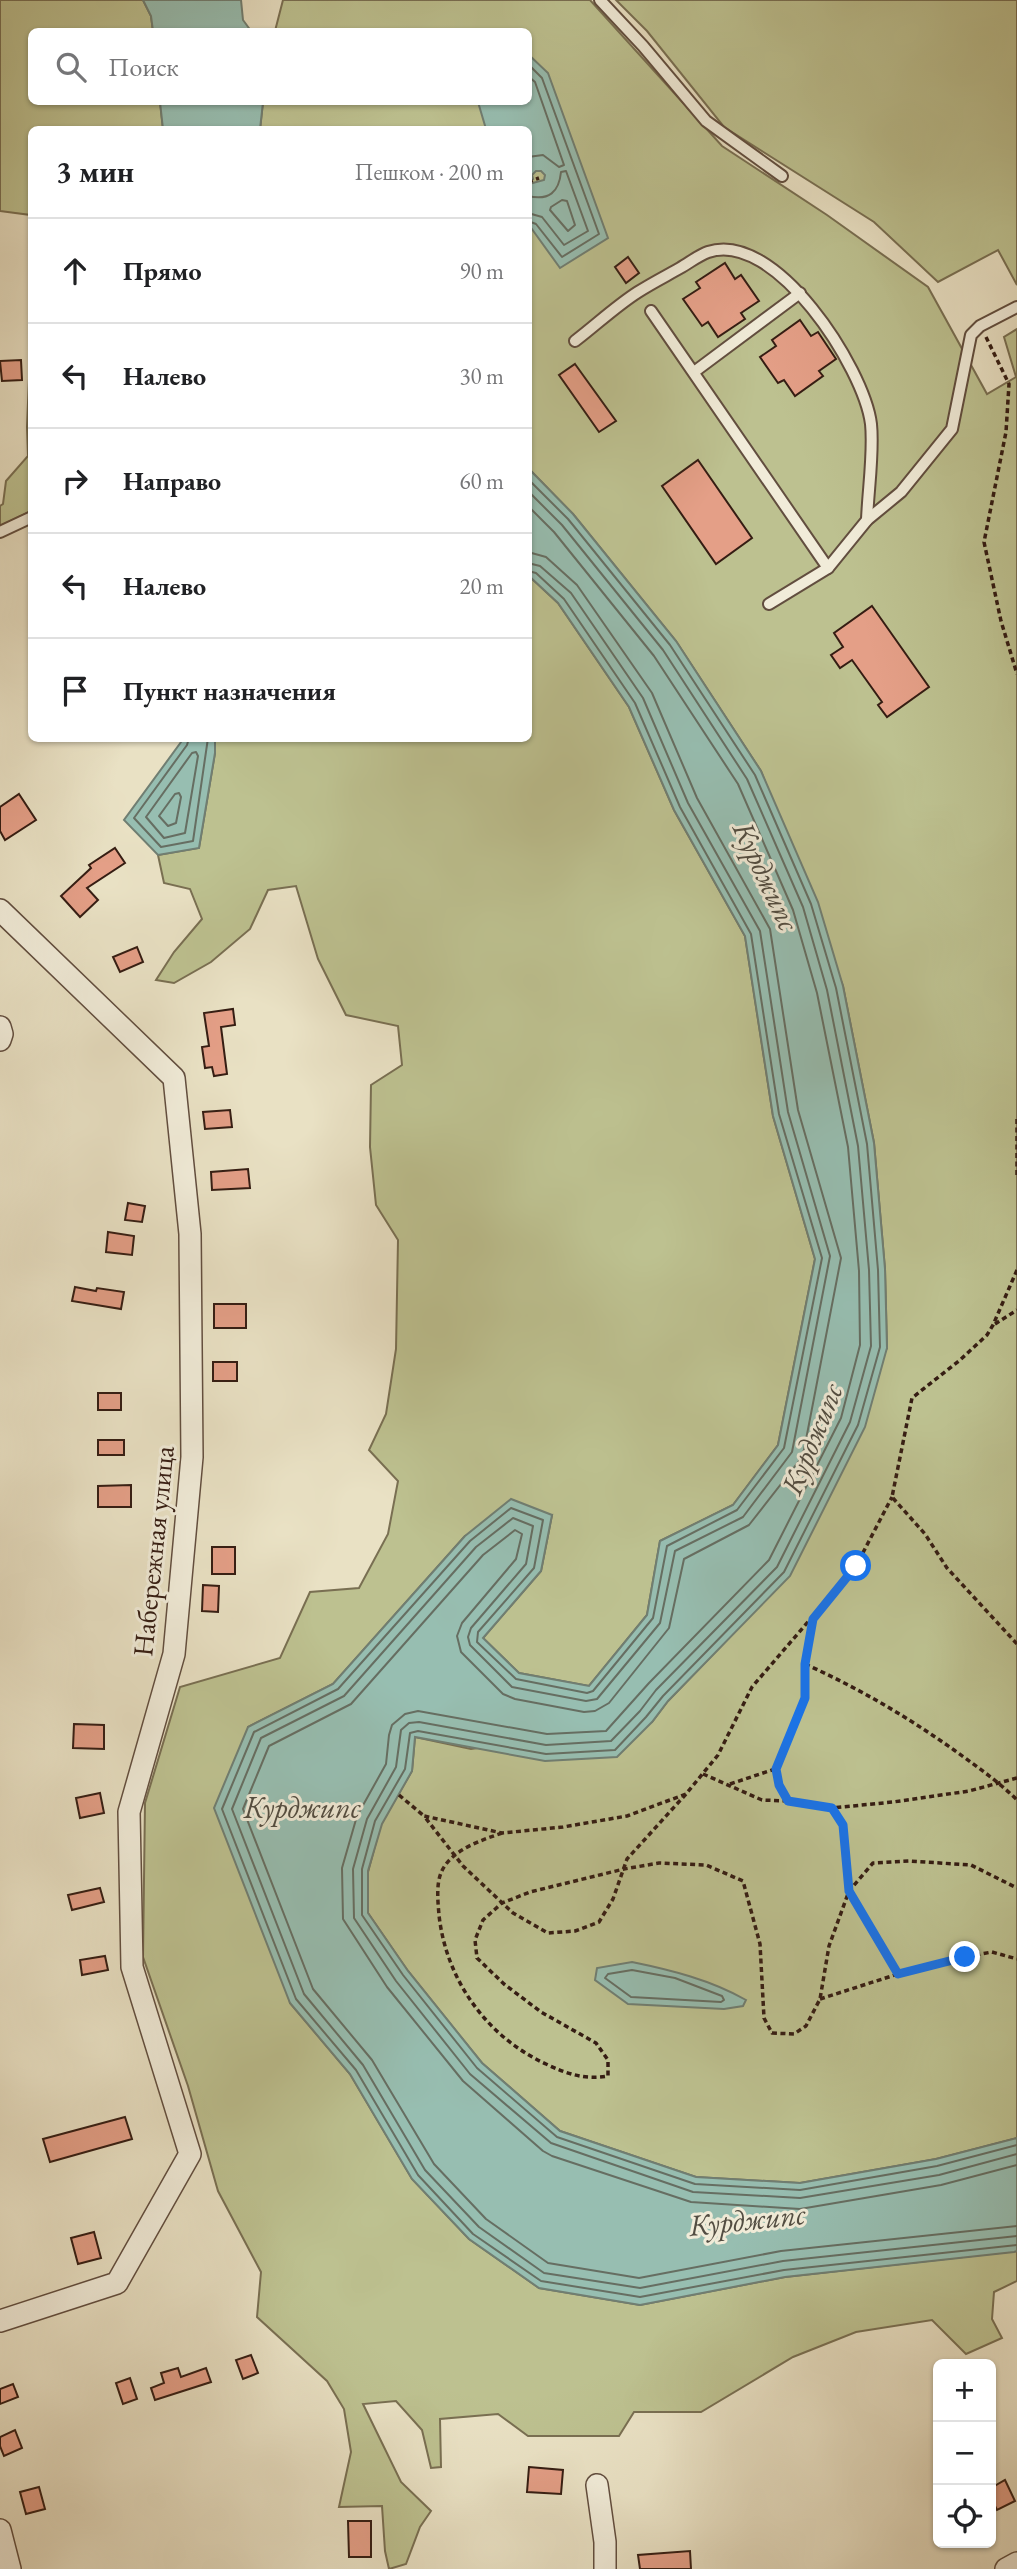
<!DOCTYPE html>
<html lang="ru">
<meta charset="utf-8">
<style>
body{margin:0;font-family:"EB Garamond",serif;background:#f2f2f2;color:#202124}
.controls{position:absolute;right:21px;bottom:21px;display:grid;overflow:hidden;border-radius:10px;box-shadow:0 2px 5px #0004}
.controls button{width:63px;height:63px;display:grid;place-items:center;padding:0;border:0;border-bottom:2px solid #e0e0e0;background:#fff;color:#202124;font:35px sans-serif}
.stop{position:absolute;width:21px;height:21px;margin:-16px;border:5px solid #1a73e8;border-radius:50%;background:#fff}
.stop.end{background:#1a73e8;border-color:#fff;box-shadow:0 2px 7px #0008}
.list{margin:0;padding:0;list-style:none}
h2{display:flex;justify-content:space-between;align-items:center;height:91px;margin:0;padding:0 28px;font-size:30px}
h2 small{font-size:23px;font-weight:400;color:#757577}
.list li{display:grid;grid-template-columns:46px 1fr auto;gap:21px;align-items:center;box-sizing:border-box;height:105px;padding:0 28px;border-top:2px solid #e0e0e0}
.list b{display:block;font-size:26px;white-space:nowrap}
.list em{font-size:23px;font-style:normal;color:#757577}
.icon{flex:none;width:38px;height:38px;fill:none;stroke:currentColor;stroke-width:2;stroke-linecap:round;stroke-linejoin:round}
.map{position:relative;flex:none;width:1017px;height:2569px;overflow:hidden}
.search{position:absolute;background:#fff;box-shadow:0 2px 5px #0004;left:28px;top:28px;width:504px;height:77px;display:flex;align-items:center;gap:18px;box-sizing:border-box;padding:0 24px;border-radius:10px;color:#757577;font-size:26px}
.panel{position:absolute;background:#fff;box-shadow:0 2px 5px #0004;left:28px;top:126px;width:504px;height:616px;border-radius:10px}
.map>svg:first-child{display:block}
.green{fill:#bdc190;stroke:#796f52;stroke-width:2}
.water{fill:#97beb1;stroke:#707e72;stroke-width:2}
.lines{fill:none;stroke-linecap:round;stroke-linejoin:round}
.shore{stroke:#666e62;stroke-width:2}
.building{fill:#e49f87;stroke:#351d13;stroke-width:2}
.lane-casing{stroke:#624e3f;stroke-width:14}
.street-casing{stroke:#624e3f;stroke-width:24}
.path{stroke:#351d13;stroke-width:3.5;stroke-dasharray:5 3.5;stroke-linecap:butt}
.lane{stroke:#f1ecd9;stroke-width:10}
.street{stroke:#f1ecd9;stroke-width:21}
.route{stroke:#1a73e8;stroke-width:9}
.labels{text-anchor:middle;stroke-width:6;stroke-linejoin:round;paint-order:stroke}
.street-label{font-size:28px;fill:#351d13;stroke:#f1ecd9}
.water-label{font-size:30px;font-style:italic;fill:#524d42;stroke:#f1ecd9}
</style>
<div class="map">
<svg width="1017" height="2569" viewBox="0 0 1017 2569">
<rect width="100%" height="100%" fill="#e9e1c4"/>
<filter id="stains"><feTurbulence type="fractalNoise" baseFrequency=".00286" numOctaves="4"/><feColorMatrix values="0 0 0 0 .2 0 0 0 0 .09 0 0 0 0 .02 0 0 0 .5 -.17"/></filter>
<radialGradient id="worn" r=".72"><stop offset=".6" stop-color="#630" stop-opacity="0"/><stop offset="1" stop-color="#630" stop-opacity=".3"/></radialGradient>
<g class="green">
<polygon points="0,0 143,0 151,16 153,31 32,32 32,102 160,102 163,129 32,130 31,215 0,211"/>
<polygon points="283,0 590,0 722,146 827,215 928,287 987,394 1016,377 1004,337 1017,329 1017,2138 936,2159 800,2183 696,2177 560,2131 482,2063 408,1971 368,1913 368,1872 381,1824 412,1771 415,1737 471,1749 652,1722 668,1701 727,1640 887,1348 885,1269 874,1143 843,986 761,771 676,641 573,514 529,469 528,130 260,130 263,102 528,102 528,32 275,31"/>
<polygon points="616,0 1017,0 1017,285 998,250 938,282 874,222 724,127 647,31"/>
<polygon points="31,330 31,511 0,526 0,506 3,504 6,481 28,456 27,427"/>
<polygon points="529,576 558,603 629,707 674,810 745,936 773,1116 815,1259 778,1445 733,1505 660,1541 647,1615 589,1686 519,1673 483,1638 541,1571 552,1515 465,1536 333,1684 248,1727 290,2003 350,2074 412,2179 469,2239 539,2288 640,2305 785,2277 1017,2251 1017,2281 994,2292 992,2319 1002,2338 966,2354 932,2320 856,2332 793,2357 701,2412 634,2412 619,2436 528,2436 498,2414 440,2419 441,2467 431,2468 422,2430 396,2401 363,2404 401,2482 431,2511 420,2527 406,2564 389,2569 385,2551 382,2506 339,2507 351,2452 344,2409 327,2381 257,2317 261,2272 218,2191 188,2086 143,1957 145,1803 180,1687 280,1658 310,1592 359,1588 388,1534 398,1481 369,1450 386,1414 396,1349 398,1240 376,1205 370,1147 371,1085 402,1065 398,1026 346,1015 318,959 296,886 268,890 250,929 211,962 174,983 156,980 174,952 202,919 190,889 164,883 158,855 199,848 215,753 215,739 528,738"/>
</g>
<g class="water">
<polygon points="143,0 241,0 243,20 251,31 153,31 151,16"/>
<polygon points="529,55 548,73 608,238 560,268 529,225 529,184 544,180 545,175 541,171 536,171 532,175 533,179 529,181 528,130 486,129 478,102 528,102"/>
<polygon points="160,102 263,102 260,129 163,129"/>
<polygon points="529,469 573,514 676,641 761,771 818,902 843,986 874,1143 885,1269 887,1348 865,1427 790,1576 668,1701 652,1722 617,1757 545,1761 415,1737 412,1771 382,1824 368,1871 368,1913 408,1971 482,2063 560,2131 696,2177 800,2183 936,2159 1017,2138 1017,2251 1014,2252 785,2277 640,2305 539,2288 469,2239 412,2179 350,2074 290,2003 214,1808 248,1727 333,1684 465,1536 511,1499 552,1515 541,1571 483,1638 519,1673 589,1686 647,1615 660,1541 733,1505 778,1445 815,1259 773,1116 745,936 674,810 629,707 558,603 529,576"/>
<polygon points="184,738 215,739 215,753 199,848 158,855 124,820"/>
<path d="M632,1962c39,8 79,18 114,38l-3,6 -19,3 -96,-5 -33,-24 2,-12z"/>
</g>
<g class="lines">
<g class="shore">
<polyline points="528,64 542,78 599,234 562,257 536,224 528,221"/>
<polyline points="528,76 535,82 564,165 559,167 543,155 528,157"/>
<path d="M528,196c21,5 31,-4 33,-24l5,-1 22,60 -24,14 -22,-28 -14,-4"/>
<polygon points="562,200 567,201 575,225 568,231 550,210 551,207"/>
<polyline points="528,479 568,519 670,645 755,775 811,904 836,988 867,1144 878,1270 880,1347 858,1425 784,1572 663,1696 646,1717 615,1750 546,1754 418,1731 410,1733 405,1769 375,1821 362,1869 362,1915 403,1975 477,2068 557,2137 695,2184 800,2190 937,2166 1017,2145"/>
<polyline points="528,491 562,525 663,650 747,779 803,907 827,990 858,1146 869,1270 871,1346 850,1422 777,1567 656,1690 640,1711 611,1741 546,1745 419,1722 409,1723 401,1730 396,1767 367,1819 353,1869 354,1918 396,1981 470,2074 551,2143 693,2192 800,2198 939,2175 1017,2154"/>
<polyline points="528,506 554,532 654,656 738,784 793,910 817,993 848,1147 859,1271 860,1345 841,1418 769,1560 649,1683 606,1731 547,1734 418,1711 405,1714 392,1725 389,1735 386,1764 357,1816 342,1868 343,1919 387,1987 463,2081 543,2151 552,2156 691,2202 800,2209 941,2185 1017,2165"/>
<polyline points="528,552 546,557 577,585 652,693 697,798 770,929 798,1110 841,1258 804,1450 799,1461 749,1525 684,1559 669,1628 609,1703 595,1711 584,1712 515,1699 503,1694 461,1652 457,1636 462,1623 516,1559 522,1534 515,1530 483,1555 351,1704 269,1746 243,1809 313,1989 372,2060 434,2164 486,2219 548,2263 639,2278 781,2251 1017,2226"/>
<polyline points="528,563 540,566 571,593 643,698 688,803 760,931 788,1112 830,1256 792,1452 743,1517 675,1551 660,1623 597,1699 586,1701 512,1687 470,1645 468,1637 471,1628 526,1564 533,1526 513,1518 476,1547 344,1696 261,1738 232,1809 304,1994 363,2065 425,2170 479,2227 544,2273 640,2288 783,2261 1017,2236"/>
<polyline points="528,571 536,573 564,599 635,703 680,807 751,934 779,1114 822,1258 784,1448 737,1510 667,1546 653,1618 593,1691 587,1693 516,1679 477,1642 478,1632 534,1568 543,1520 511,1508 470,1541 338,1689 254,1732 222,1809 296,1999 356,2070 418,2175 473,2234 541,2281 640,2297 784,2270 1017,2245"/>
<polyline points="189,738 187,745 134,818 161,847 193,841 208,738"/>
<polygon points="192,753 196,752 198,756 185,833 164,838 146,817"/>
<polygon points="175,794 179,793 181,797 176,823 168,826 159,816"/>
<polygon points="632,1970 675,1978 722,1996 724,2000 721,2002 631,1997 605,1978 608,1974"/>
</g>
</g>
<g class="building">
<polygon points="628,257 639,273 626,283 615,267"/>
<polygon points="725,263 735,279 741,275 759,301 741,313 745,319 718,337 708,322 702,326 683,299 700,288 696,282"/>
<polygon points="800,320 811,336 818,332 836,359 819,371 823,376 795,396 784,380 778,383 760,357 776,346 772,340"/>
<polygon points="21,360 22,380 2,381 0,361"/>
<polygon points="575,364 616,421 599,432 559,375"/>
<polygon points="698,460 752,538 716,564 662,486"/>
<polygon points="872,606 929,687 887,717 878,705 882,702 852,660 840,668 831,655 843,647 834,633"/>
<polygon points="19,794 36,820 5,840 0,831 0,807"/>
<polygon points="115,848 125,863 87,888 98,900 80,917 61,896 91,868 89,865"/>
<polygon points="137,947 143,962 120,972 113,957"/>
<polygon points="233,1009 235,1025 221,1027 227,1074 214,1076 212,1067 205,1068 202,1047 209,1046 204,1013"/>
<polygon points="230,1110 232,1127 205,1129 203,1112"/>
<polygon points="248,1169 250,1188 212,1190 211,1172"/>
<polygon points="128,1203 145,1206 142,1222 125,1220"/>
<polygon points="108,1232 134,1236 132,1255 106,1252"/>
<polygon points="75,1287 96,1291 97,1288 124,1292 121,1309 72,1301"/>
<rect x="214" y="1304" width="32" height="24"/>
<rect x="213" y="1362" width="24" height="19"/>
<rect x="98" y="1393" width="23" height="17"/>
<rect x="98" y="1440" width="26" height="15"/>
<polygon points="131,1485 131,1507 98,1507 98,1486"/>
<rect x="212" y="1547" width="23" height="27"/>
<polygon points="203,1585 219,1586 218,1612 202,1611"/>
<polygon points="74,1724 104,1725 104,1749 73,1748"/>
<polygon points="100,1793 104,1813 80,1818 76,1798"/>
<polygon points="100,1888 104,1902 72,1910 68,1895"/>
<polygon points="105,1956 108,1970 82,1975 80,1960"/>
<polygon points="125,2117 132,2139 50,2162 43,2139"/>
<polygon points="94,2232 101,2258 78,2264 71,2238"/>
<polygon points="251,2355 258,2373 243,2379 236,2360"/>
<polygon points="178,2368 181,2377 206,2368 211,2382 155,2400 151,2388 164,2383 161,2373"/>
<polygon points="130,2378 137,2399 123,2404 116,2383"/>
<polygon points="13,2384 18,2397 0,2404 0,2389"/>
<polygon points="15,2430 22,2448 4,2456 0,2446 0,2437"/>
<polygon points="529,2467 563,2470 561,2494 527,2492"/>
<polygon points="1005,2480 1015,2501 997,2510 991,2498 991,2488"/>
<polygon points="39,2487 45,2509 26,2514 20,2492"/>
<polygon points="348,2521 371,2521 371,2557 349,2557"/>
<polygon points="690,2551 691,2569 640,2569 638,2555"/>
</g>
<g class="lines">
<defs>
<g id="lane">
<polyline points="600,0 643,46 706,121 782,176"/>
<polyline points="651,311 828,568"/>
<path d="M575,341c21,-16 41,-35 63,-49 14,-9 28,-16 42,-24 9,-5 19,-13 28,-16 67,-23 156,116 163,172 3,28 -3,67 -4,96"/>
<polyline points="694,372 800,293"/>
<polyline points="0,532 32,517"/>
<polyline points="769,604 828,568 867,520 901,492 952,429 971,335 980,326 1017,307"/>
</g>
<g id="street">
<polyline points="0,910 174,1078 190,1234 192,1457 174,1654 129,1812 132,1967 190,2154 117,2283 0,2321"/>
<polyline points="0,1027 2,1034 0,1040"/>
<polyline points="597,2485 605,2542 605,2569"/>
<polyline points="0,2530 10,2569"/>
<polyline points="1006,2569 1017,2563"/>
</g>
</defs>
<use href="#lane" class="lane-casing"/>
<use href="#street" class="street-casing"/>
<g class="path">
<polyline points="528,182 539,178"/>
<polyline points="986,337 1009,384 1006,432 984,542 1001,621 1017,674"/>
<polyline points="1017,1119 1017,1176"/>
<polyline points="1017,1270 993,1325 987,1335 960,1360 912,1398 892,1497 925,1534 947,1568 1017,1644"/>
<polyline points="995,1324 1017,1310"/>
<polyline points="813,1621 805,1664 805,1698 776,1768 779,1785 788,1801 832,1808 893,1802 969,1791 1017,1778"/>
<path d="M805,1664c53,24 101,52 149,86 22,16 44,31 63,50"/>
<polyline points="703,1774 762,1800 788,1801"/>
<polyline points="730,1784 775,1769"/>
<polyline points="686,1794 627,1859 613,1899 599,1922 575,1931 548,1933 513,1913 463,1866 424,1816 502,1833 563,1827 627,1816 686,1794 718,1755 752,1687 856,1566 892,1497"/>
<polyline points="399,1795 424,1816"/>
<polyline points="832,1808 843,1825 849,1891 898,1974"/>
<path d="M502,1833c-20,7 -52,17 -61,40 -5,12 -3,30 -2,42 7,65 48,122 107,149 21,10 39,16 62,12v-16l-12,-17 -55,-31 -37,-28 -27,-26 -2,-18 8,-20 19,-17 28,-11 94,-23 35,-6 47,2 37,16 17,63 4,74 8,15 22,1 12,-8 14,-27 9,-53 20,-55 24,-28 36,-2 62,4 46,23"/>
<polyline points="820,1999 898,1974 965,1957 992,1952 1017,1959"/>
</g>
<use href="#lane" class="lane"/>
<use href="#street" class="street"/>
</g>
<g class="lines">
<polyline class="route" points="856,1566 813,1619 805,1664 805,1698 776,1769 779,1785 788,1801 832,1808 843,1825 849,1891 898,1974 965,1957"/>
</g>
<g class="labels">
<g class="street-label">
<text transform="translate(153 1551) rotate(-84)" y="10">Набережная улица</text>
</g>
<g class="water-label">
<text transform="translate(766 876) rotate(65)" y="10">Курджипс</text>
<text transform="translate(812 1439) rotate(-68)" y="10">Курджипс</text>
<text x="302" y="1818">Курджипс</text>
<text transform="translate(747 2220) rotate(-6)" y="10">Курджипс</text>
</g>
</g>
<rect width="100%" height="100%" filter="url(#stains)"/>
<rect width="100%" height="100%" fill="url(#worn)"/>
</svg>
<div class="controls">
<button>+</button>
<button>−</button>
<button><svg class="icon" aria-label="locate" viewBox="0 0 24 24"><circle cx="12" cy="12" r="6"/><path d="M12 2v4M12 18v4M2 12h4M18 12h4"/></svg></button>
</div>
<div class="stop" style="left:856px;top:1566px"></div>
<div class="stop end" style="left:965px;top:1957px"></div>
<div class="search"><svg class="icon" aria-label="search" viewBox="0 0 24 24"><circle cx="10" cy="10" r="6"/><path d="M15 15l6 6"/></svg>Поиск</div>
<section class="panel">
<h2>3 мин<small>Пешком · 200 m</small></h2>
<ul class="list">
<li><svg class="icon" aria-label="ahead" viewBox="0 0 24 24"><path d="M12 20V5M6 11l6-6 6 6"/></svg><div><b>Прямо</b></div><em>90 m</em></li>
<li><svg class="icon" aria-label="left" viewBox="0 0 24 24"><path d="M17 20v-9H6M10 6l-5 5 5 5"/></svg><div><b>Налево</b></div><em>30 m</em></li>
<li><svg class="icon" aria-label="right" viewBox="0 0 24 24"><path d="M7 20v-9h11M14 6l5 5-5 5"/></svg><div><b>Направо</b></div><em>60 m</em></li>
<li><svg class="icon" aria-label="left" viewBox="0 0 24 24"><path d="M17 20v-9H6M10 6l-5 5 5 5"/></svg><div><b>Налево</b></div><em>20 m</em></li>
<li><svg class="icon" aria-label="arrive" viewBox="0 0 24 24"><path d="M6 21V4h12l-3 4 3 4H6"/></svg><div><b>Пункт назначения</b></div></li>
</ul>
</section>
</div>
